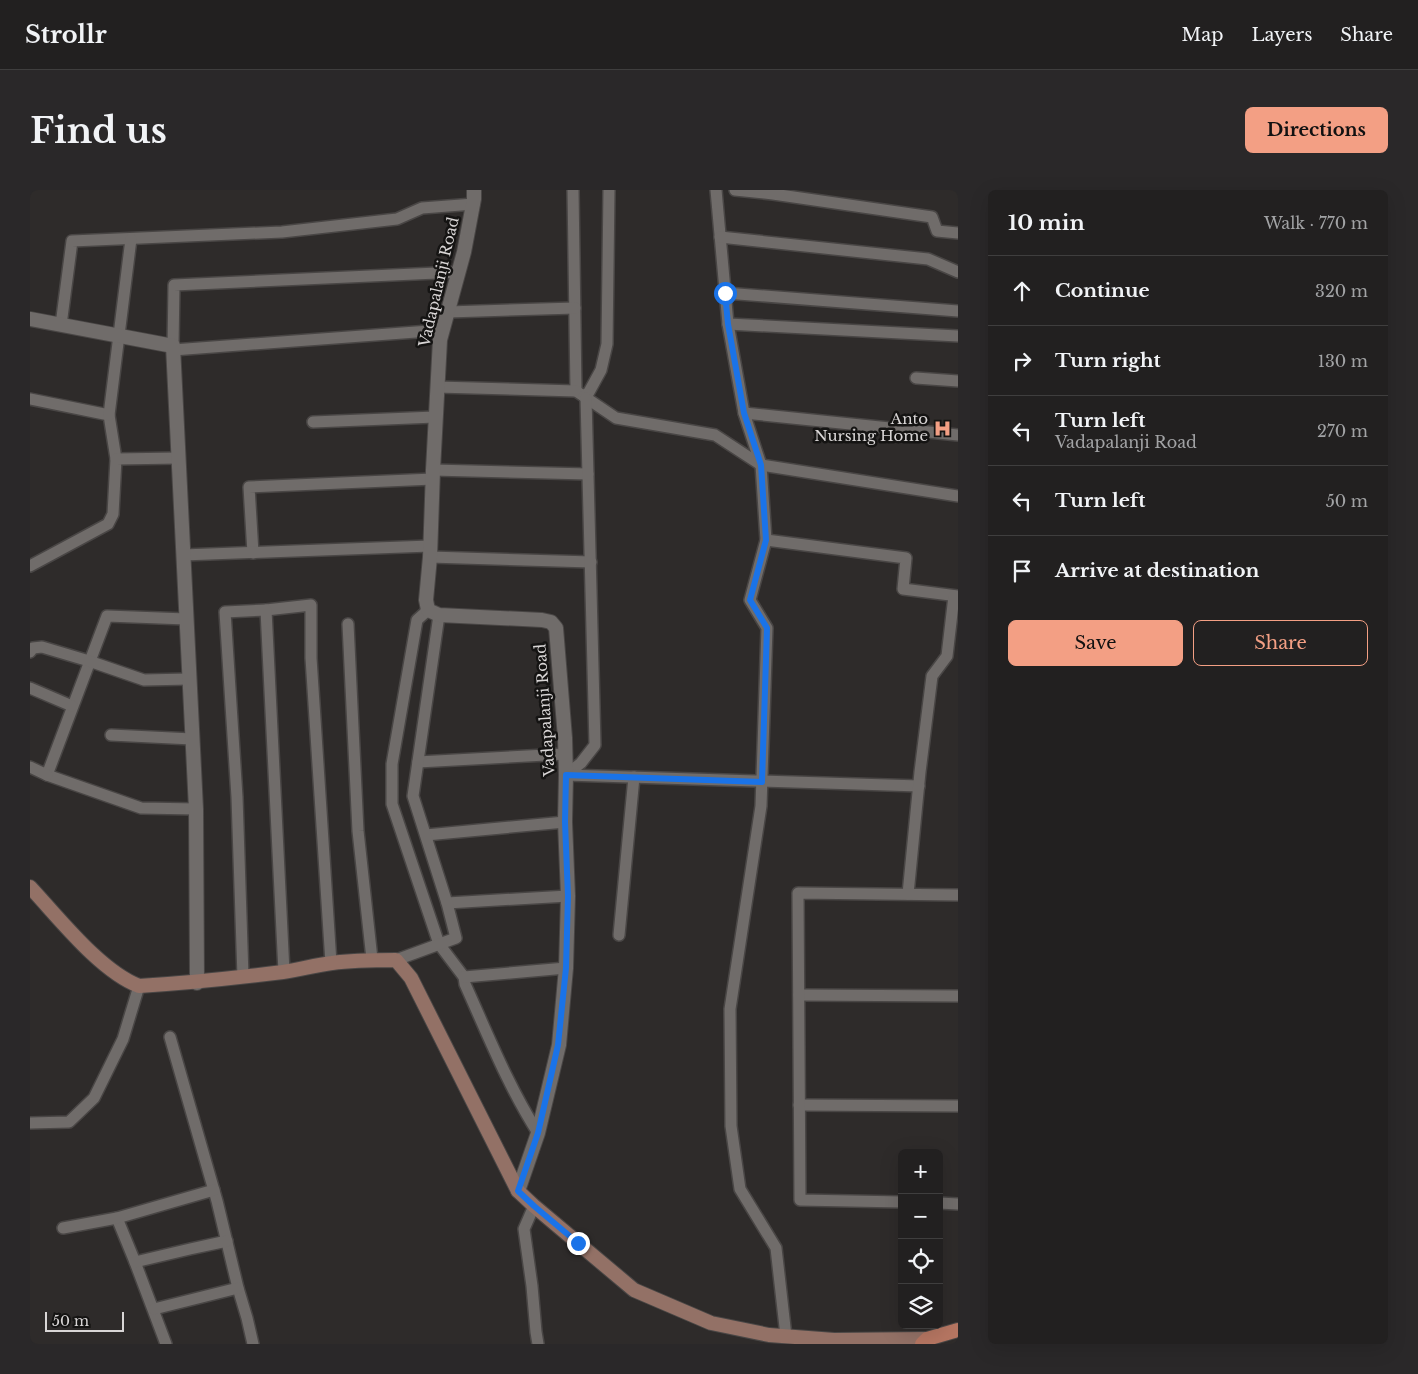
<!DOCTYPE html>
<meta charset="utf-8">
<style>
body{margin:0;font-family:"Libre Baskerville",serif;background:#2a2829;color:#f1f3f6}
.controls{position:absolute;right:15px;bottom:15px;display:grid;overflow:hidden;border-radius:8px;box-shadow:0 5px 20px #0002}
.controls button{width:45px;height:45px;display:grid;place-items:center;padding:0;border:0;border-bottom:1px solid #3f3e3e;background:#222020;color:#f1f3f6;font:25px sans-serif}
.scale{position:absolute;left:15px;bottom:12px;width:79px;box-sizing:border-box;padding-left:5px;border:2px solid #d9d6d6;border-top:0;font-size:14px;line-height:18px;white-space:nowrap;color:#d9d6d6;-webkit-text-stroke:4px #151413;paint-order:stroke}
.stop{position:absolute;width:15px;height:15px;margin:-11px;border:4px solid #1a73e8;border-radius:50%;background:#fff}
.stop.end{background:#1a73e8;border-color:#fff;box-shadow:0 1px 5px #0008}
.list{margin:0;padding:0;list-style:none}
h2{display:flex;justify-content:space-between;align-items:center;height:65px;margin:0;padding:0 20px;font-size:21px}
h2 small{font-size:16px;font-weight:400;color:#a2a3a5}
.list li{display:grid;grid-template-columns:32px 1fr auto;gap:15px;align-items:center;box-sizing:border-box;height:70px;padding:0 20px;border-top:1px solid #3f3e3e}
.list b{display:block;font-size:19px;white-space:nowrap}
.list p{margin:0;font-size:16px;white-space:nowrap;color:#a2a3a5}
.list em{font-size:16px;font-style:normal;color:#a2a3a5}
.actions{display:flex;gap:10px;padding:15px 20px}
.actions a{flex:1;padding:11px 0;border:1px solid #f39f84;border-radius:8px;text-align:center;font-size:18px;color:#f39f84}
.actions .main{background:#f39f84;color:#111}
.icon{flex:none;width:28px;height:28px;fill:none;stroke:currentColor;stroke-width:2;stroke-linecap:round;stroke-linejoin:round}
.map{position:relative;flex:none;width:928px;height:1154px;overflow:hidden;border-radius:8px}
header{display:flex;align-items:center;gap:30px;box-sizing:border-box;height:70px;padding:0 25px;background:#222020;border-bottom:1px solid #3f3e3e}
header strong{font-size:24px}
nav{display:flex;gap:28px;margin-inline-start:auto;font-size:18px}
.intro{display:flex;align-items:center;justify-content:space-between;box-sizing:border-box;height:120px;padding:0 30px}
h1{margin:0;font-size:35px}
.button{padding:12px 22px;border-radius:8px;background:#f39f84;color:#111;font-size:18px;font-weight:700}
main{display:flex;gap:30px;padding:0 30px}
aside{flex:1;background:#222020;border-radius:8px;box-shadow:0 5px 20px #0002}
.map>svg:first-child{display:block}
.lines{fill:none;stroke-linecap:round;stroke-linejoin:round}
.minor-casing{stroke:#494645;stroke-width:14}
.tertiary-casing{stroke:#494645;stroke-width:16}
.secondary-casing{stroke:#494645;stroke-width:16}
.primary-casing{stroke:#494645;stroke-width:16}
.minor{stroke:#706c6a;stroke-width:11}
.tertiary{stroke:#706c6a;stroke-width:14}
.secondary{stroke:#937166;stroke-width:14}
.primary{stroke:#b67662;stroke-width:14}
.route{stroke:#1a73e8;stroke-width:6}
.labels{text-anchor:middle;stroke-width:5;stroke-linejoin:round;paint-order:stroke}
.street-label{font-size:15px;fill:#d9d6d6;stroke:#151413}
.poi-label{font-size:15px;fill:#d9d6d6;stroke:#151413;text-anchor:end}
</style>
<header>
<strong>Strollr</strong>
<nav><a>Map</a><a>Layers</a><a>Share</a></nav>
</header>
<div class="intro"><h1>Find us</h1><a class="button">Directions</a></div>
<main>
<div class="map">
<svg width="928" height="1154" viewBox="0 0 928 1154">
<rect width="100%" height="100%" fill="#2e2b2a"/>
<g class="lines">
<defs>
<g id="minor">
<polyline points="543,0 546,201"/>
<polyline points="686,0 698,134 714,223 731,275 736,350 720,410 737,438 731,616 700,819 701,936 710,999 746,1058 756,1146"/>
<polyline points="705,0 743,4 902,27 907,41 928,43"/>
<polyline points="690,47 898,69 928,82"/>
<polyline points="695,103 928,121"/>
<polyline points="418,122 545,118"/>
<polyline points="698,134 928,146"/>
<polyline points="31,135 42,51 252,42 367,29 392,18 444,14"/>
<polyline points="143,156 144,95 429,82"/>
<polyline points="143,160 413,140"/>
<polyline points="886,188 928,191"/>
<polyline points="407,197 546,201 586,228 685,245 731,275 928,306"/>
<polyline points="554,206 559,202 571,180 577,154 579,0"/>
<polyline points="0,209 79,225 86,269"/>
<polyline points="714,223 928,245"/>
<polyline points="79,225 101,49"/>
<polyline points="283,232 405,227"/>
<polyline points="403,280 558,284"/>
<polyline points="736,350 876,368 873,399 928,406"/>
<polyline points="223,363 219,297 403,289"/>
<polyline points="153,365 400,356"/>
<polyline points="400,367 561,372"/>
<polyline points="0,376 78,334 83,324 86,269 148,268"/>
<polyline points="236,420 281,415 281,468 301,773"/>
<path d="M398,420l-11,10 -25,144v40l47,140 25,33 1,7c23,51 43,102 73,149"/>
<polyline points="156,429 77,426 17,585 111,618 166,619"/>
<polyline points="318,434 328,641 342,769"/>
<polyline points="0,462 3,458 12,457 59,471 114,490 159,489"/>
<polyline points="0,498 42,516"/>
<polyline points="81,545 162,549"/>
<polyline points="388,572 535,564"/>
<polyline points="0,577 17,585"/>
<polyline points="536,585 551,573 565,555 556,208"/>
<polyline points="536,585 889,596"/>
<polyline points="396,645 535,632"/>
<polyline points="878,704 890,582 902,486 917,466 924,406"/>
<polyline points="417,713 538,706"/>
<polyline points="589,745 604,587"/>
<polyline points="366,770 426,748 417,713 383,606 409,425"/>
<polyline points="213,787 207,607 195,422 236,420 254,782"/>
<polyline points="434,787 536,778"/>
<polyline points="769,805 928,806"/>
<polyline points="140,847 187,1011 208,1098 217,1128 223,1154"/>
<polyline points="769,915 928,916"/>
<polyline points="0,933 39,932 64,908 93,849 109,796"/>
<polyline points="872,1012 770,1010 768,703 928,705"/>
<polyline points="909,1013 928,1014"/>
<polyline points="504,1016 494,1039 502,1096 506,1142 508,1154"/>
<polyline points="87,1028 105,1072 136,1154"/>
<polyline points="33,1038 87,1028 184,1000"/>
<polyline points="105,1072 160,1059 197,1051"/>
<polyline points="124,1119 208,1098"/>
</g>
<g id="tertiary">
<polyline points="444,0 444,9 434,62 410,150 403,280 400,367 396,410 398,420 409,425 512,430 521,432 526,438 535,548 536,585 535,632 538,706 536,778 529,855 508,943 488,1001"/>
<polyline points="0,129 143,156 166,619 167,793"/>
</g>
<path id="secondary" d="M0,697c29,31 70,84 109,99 48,-3 96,-8 144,-14 16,-2 32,-7 49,-9 21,-3 43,-3 64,-3l15,18 107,213 16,15 100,84 77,33 58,12 65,5 93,-1"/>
<polyline id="primary" points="892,1154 897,1149 928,1140"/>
</defs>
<use href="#minor" class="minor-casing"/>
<use href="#tertiary" class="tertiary-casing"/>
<use href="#secondary" class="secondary-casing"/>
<use href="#primary" class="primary-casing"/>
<use href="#minor" class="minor"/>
<use href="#tertiary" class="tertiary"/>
<use href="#secondary" class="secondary"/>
<use href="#primary" class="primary"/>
</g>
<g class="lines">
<polyline class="route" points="548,1053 504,1016 488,1001 508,943 528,855 536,778 538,706 535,632 536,585 732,592 737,438 720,410 736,350 731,275 714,223 698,134 695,103"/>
</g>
<defs>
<symbol id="hospital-bare" viewBox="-9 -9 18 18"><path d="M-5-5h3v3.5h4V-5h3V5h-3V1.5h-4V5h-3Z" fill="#f39f84" stroke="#151413" stroke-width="2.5" paint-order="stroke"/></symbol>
</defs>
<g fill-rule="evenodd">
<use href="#hospital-bare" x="900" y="226" width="25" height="25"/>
</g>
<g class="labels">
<g class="street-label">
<text transform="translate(409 92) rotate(-77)" y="5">Vadapalanji Road</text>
<text transform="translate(515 520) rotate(-94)" y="5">Vadapalanji Road</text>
</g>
<g class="poi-label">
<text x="898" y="234">Anto<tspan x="898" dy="17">Nursing Home</tspan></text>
</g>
</g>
</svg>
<div class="controls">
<button>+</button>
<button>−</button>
<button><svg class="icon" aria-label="locate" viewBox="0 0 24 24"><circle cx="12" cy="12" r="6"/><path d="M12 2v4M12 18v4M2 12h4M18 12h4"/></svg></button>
<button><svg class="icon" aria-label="layers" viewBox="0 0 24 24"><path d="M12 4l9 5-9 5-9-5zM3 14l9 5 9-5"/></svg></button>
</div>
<div class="scale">50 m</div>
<div class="stop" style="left:695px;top:103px"></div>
<div class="stop end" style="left:548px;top:1053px"></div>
</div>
<aside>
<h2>10 min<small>Walk · 770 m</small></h2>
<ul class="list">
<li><svg class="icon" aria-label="ahead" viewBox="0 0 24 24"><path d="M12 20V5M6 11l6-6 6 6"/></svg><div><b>Continue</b></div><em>320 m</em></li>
<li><svg class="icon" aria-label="right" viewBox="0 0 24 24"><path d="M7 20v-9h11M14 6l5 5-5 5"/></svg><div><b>Turn right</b></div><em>130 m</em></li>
<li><svg class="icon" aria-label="left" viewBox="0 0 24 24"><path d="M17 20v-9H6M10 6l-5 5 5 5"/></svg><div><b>Turn left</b><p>Vadapalanji Road</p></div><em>270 m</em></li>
<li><svg class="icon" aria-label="left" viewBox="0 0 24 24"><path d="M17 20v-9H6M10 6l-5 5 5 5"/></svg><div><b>Turn left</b></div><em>50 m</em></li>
<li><svg class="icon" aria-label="arrive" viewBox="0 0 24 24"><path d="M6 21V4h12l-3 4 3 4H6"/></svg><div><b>Arrive at destination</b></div></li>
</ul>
<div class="actions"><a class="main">Save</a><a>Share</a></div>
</aside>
</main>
